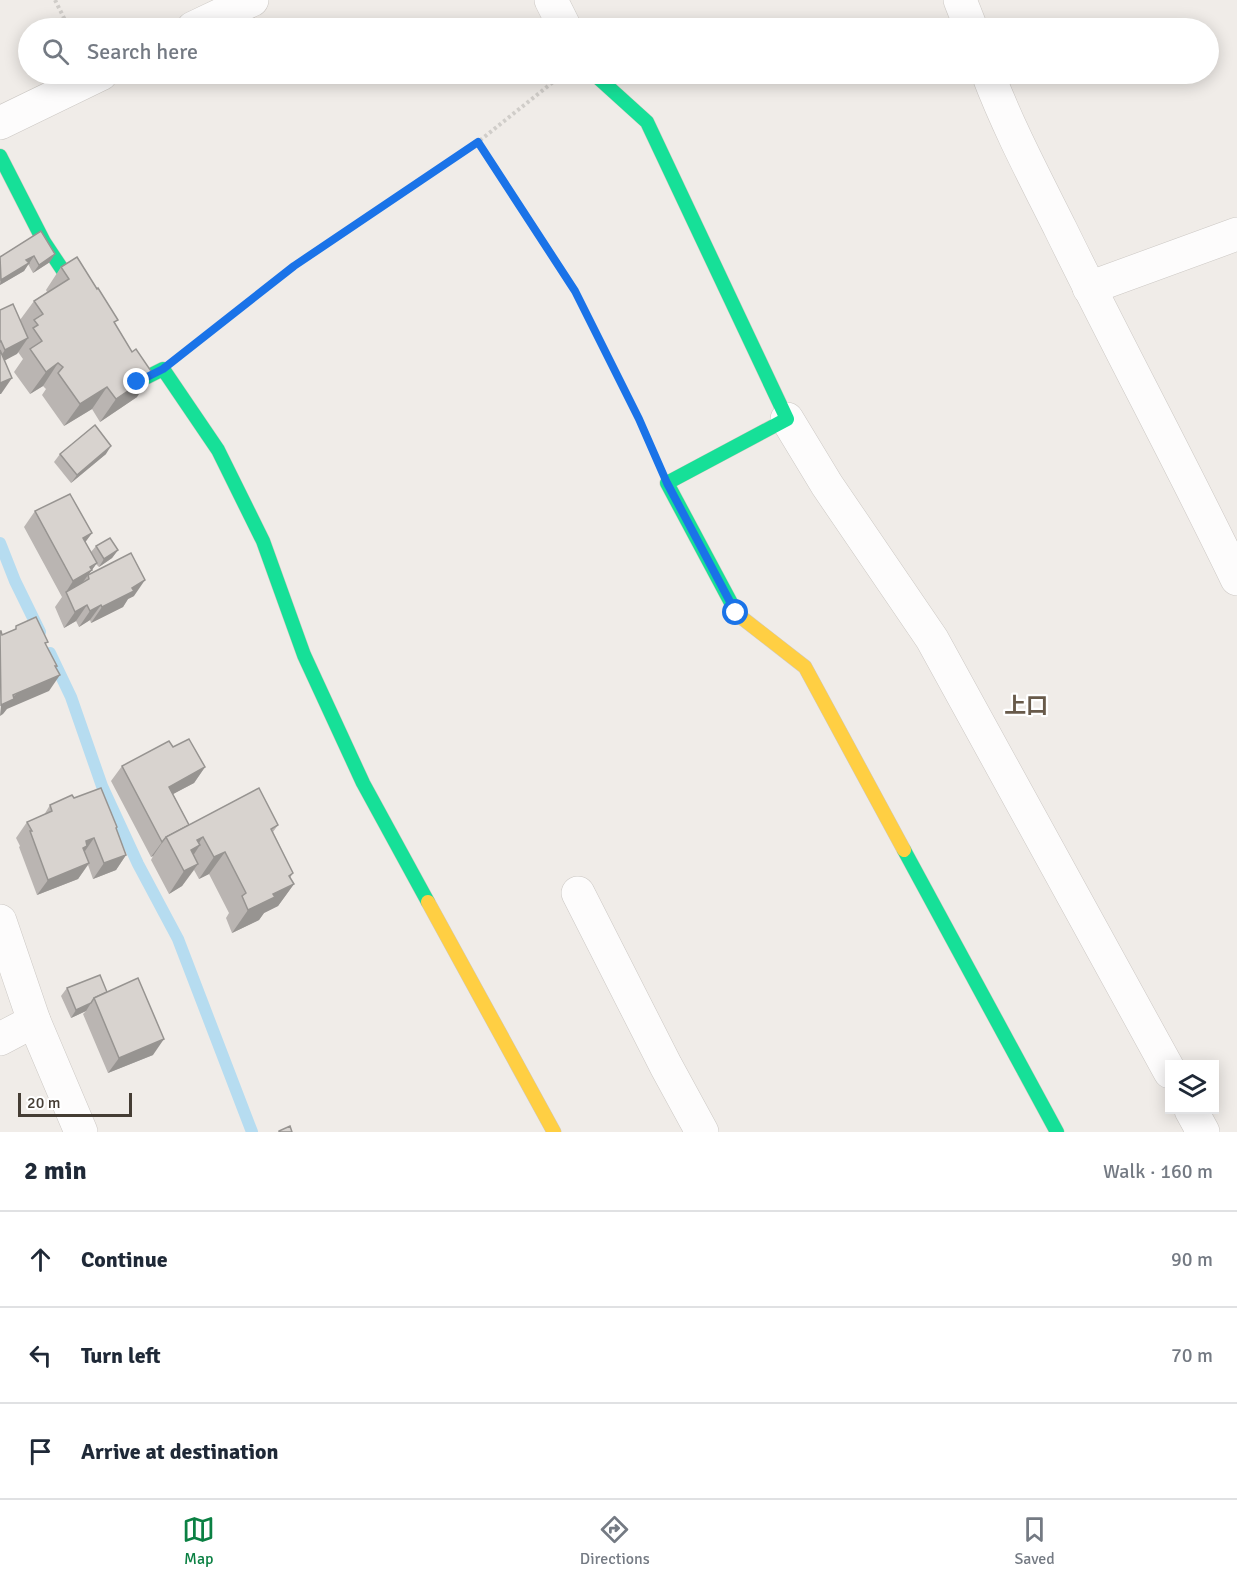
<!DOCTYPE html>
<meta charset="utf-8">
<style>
body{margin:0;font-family:Signika,"Noto Sans JP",sans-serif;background:#f6f6f7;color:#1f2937}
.controls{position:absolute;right:18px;bottom:18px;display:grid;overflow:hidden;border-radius:0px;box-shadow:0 3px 15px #0003}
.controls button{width:54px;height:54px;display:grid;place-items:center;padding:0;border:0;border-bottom:2px solid #e0e1e3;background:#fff;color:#1f2937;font:30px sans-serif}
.scale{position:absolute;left:18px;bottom:15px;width:114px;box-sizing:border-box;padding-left:6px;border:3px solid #453d34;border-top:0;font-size:16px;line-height:21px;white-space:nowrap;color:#453d34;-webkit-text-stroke:4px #fff;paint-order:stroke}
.stop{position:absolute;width:18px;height:18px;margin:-14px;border:4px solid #1a73e8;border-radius:50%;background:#fff}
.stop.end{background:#1a73e8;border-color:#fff;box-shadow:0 2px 6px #0008}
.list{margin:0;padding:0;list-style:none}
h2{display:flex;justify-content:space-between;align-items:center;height:78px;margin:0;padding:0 24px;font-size:26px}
h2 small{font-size:20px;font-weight:400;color:#747a83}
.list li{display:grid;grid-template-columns:39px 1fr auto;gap:18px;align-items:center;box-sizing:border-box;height:96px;padding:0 24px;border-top:2px solid #e0e1e3}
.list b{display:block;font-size:22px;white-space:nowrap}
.list em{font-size:20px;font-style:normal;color:#747a83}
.icon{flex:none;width:33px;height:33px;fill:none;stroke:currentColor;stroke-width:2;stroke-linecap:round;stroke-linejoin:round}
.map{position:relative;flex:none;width:1237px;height:1132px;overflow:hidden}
.search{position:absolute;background:#fff;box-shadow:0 3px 15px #0003;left:18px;right:18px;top:18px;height:66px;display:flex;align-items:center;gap:15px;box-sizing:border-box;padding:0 21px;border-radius:33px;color:#747a83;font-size:22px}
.sheet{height:366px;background:#fff}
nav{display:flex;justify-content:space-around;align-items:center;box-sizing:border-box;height:84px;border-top:2px solid #e0e1e3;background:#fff;font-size:16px;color:#747a83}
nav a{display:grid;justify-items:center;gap:3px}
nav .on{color:#0b8043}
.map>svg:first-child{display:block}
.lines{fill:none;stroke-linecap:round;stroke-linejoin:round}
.stream{stroke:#b6dcf0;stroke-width:12}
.street-casing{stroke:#ccc8c4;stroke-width:34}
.fast-casing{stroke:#cfc9be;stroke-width:15}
.slow-casing{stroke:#cfc9be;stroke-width:15}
.path{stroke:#d0cdc9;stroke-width:4;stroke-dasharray:3 3;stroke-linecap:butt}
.street{stroke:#fdfcfc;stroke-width:33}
.fast{stroke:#16e098;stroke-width:14}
.slow{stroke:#ffcf43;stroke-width:14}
.wall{fill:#bab5b2}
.shaded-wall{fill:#979491}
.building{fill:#d8d3cf;stroke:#979491;stroke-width:1.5}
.route{stroke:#1a73e8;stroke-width:8}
.labels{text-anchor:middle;stroke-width:4.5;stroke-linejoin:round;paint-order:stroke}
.neighbourhood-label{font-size:22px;font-weight:bold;fill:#685a4a;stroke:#fff}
</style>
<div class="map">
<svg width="1237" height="1132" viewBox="0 0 1237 1132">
<rect width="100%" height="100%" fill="#f0ece8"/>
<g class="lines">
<g class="stream">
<polyline points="0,543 15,581 40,632"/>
<polyline points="50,653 71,697 102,786 138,864 178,939 252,1132"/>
</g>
<defs>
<g id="street">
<polyline points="551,0 565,28"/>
<polyline points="960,0 971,28"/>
<polyline points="193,28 252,0"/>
<path d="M988,74c20,53 47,104 73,156 57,117 119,231 176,349"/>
<polyline points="0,123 101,74"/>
<polyline points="1089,288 1237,234"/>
<polyline points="787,419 827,485 932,639 1170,1072"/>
<polyline points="578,893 666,1066 702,1132"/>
<polyline points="0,921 34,1021"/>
<polyline points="0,1039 34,1021 81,1132"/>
<polyline points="1191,1110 1203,1132"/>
</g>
<g id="fast">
<polyline points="594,74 647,122 787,419 667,483 737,614"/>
<polyline points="0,156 44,242 86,305"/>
<polyline points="123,360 137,382 163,369 218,450 263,541 304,655 363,783 428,902"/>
<polyline points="904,850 1057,1132"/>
</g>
<g id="slow">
<polyline points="737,614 805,667 904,850"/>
<polyline points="428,902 554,1132"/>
</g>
</defs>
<use href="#street" class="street-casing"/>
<use href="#fast" class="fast-casing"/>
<use href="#slow" class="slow-casing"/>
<g class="path">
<polyline points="55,0 69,28"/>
<polyline points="478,142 575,291 639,419 653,451"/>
<polyline points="192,346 295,266 478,142 558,78"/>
</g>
<use href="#street" class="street"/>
<use href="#fast" class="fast"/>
<use href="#slow" class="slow"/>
</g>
<g class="wall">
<polygon points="41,231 50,262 33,273 28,264 24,271 0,285 0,257"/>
<polygon points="61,267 115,324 137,397 100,422 92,409 64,426 42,395 46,389 43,386 30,394 14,372 23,359 18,352 4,361 0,394 0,310 20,320 34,301 47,292 46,290"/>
<polygon points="60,454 106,454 71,483 54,462"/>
<polygon points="35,511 92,533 85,542 91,552 96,546 118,550 112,558 99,567 96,564 89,574 134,596 128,599 123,607 91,623 90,620 79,627 76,621 64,628 55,607 62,597 24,527"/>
<polygon points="173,747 205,767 194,783 173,794 189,825 278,825 273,832 293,873 290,877 294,884 278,906 264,913 259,920 232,933 226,918 229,913 209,874 199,879 194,870 182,886 169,894 151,860 153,856 151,857 111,781 122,766"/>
<polygon points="74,798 117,827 116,829 126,855 116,870 93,879 88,865 78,879 37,895 19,847 20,846 16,838 27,822 44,815 50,805"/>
<polygon points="67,988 107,992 153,1055 108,1073 83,1014 86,1011 71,1018 61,996"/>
</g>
<g class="shaded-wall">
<polygon points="55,254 50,262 33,273 39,265"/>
<polygon points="34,256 24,271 0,285 1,280 26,260"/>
<polygon points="28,338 17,354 0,363 0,357 5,350"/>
<polygon points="58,363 43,386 30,394 46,372"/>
<polygon points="153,374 137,397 100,422 116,399"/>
<polygon points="12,378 1,394 0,394 0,383"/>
<polygon points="107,387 92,409 64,426 80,404"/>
<polygon points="111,446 106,454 71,483 77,475"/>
<polygon points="92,533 81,548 83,538"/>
<polygon points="118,550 112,558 99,567 104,559"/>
<polygon points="97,563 80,586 66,592 73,581"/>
<polygon points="145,580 134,596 128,599 123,607 91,623 102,607"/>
<polygon points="87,605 76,621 64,628 75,612"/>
<polygon points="101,605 90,620 79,627 90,611"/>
<polygon points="55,666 57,666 47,680 60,675 49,691 7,709 3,714 0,716 1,705"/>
<polygon points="205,767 194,783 158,802 169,787"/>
<polygon points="203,837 196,847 200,845 185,868 181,865 197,840"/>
<polygon points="94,838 83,854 75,857 86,841"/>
<polygon points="164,840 153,856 151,857 162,842"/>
<polygon points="225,852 209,874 199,879 214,857"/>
<polygon points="126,855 116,870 93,879 104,863"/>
<polygon points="89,863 78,879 37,895 48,880"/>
<polygon points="198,864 182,886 169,894 184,871"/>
<polygon points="293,873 281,890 294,884 278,906 264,913 259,920 232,933 248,910"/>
<polygon points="91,1003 86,1011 71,1018 76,1010"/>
<polygon points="164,1039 153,1055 108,1073 119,1058"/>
</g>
<g class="building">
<polygon points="41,231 55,254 39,265 34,256 26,260 29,263 1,280 0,257"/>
<polygon points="77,257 97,289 98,288 118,320 114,322 132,352 136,349 153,374 116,399 107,387 80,404 58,373 63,367 58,363 46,372 30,349 42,341 33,328 38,325 34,320 43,314 34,301 69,279 61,267"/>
<polygon points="13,304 28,338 5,350 1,341 0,342 0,310"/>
<polygon points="0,350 12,378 0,383"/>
<polygon points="95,425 111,446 77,475 60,454"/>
<polygon points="70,494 92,533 83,538 97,563 90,567 92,570 73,581 35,511"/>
<polygon points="110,538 118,550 104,559 96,546"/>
<polygon points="131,553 145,580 132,588 134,591 102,607 101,605 90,611 87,605 75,612 66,592 89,579 88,575"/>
<polygon points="36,617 48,642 45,643 57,666 55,666 60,675 13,695 14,699 1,705 0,631 1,631 2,635 16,629 16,626"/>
<polygon points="189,739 205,767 169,787 189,825 166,837 162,842 122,766 169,741 173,747"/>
<polygon points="101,788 117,827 116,828 126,855 104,863 94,838 86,841 87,846 83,848 89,863 48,880 30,831 32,831 27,822 52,811 50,805 72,795 74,798"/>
<polygon points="259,788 278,825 271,829 293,873 289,876 294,884 273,894 275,897 248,910 242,896 246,893 225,852 214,857 203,837 197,840 200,845 191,850 198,864 184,871 166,837"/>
<polygon points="100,975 107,992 94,998 91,1003 76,1010 67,988"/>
<polygon points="138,978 164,1039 119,1058 94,998"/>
<polygon points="290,1126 292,1132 279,1132 279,1131"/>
</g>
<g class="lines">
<polyline class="route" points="137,382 163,369 294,266 478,142 575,291 639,419 667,483 736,613"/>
</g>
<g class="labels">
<g class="neighbourhood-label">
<text x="1026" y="713">上口</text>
</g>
</g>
</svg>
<div class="controls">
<button><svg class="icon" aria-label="layers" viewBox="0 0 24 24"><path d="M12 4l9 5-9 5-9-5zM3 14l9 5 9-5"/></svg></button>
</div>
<div class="scale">20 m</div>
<div class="stop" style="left:736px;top:613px"></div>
<div class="stop end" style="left:137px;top:382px"></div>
<div class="search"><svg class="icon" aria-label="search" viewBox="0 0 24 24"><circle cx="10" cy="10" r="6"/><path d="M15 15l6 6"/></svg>Search here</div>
</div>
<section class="sheet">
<h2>2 min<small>Walk · 160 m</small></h2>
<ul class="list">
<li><svg class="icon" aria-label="ahead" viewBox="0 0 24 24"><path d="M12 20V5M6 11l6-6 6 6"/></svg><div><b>Continue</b></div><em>90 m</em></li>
<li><svg class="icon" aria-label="left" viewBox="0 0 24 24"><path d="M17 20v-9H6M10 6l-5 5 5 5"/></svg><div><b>Turn left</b></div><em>70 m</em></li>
<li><svg class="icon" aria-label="arrive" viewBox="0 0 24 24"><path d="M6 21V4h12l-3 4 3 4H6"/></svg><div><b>Arrive at destination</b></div></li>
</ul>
</section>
<nav>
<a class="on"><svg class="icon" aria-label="map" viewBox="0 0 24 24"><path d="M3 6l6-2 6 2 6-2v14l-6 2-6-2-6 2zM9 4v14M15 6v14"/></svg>Map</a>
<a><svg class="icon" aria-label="directions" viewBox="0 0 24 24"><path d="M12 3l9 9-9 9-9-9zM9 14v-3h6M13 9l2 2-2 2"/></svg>Directions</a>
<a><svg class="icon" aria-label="saved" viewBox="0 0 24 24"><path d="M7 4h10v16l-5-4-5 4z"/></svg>Saved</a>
</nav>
